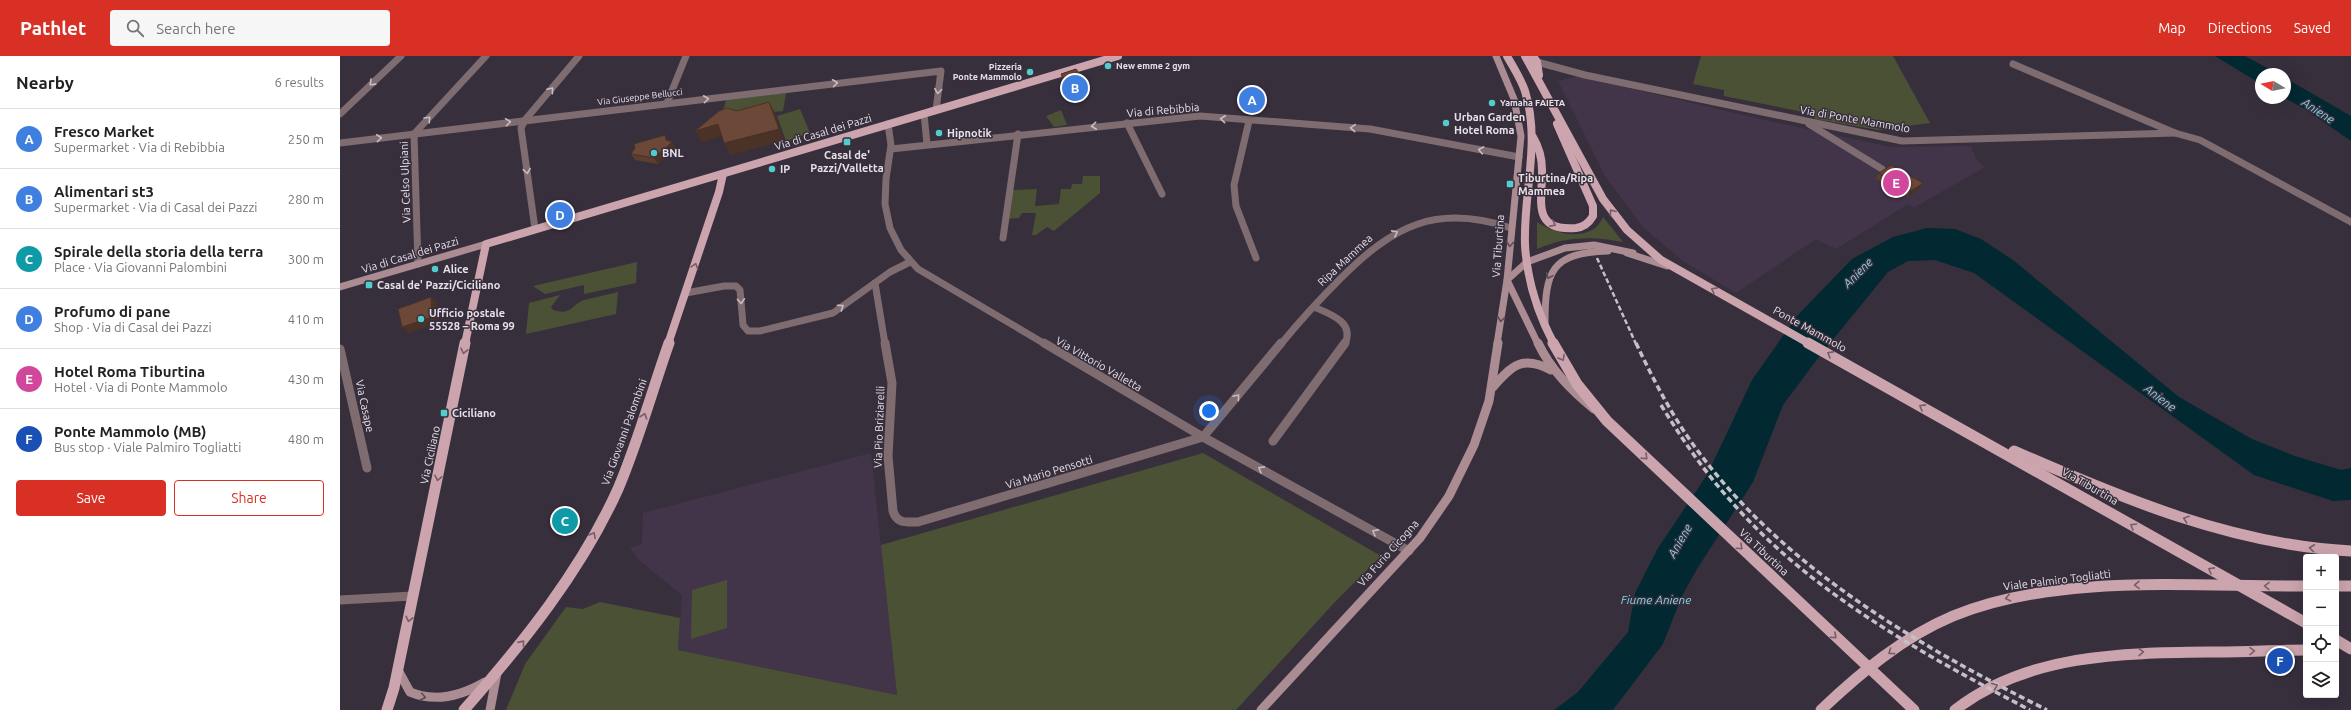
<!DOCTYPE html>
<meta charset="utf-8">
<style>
body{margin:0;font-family:Ubuntu,sans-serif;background:#f6f6f6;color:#222}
.controls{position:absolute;right:12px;bottom:12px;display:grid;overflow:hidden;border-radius:4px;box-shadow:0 4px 16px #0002}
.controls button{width:36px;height:36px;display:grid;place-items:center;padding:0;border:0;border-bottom:1px solid #e0e0e0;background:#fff;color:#222;font:20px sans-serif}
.compass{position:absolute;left:1915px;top:12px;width:36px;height:36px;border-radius:50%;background:#fff;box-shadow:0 4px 16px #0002;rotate:280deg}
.you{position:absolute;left:869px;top:355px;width:14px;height:14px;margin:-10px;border:3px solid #fff;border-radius:50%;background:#1a73e8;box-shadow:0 0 0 6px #1a73e833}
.badge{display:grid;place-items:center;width:26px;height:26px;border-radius:50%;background:#d93025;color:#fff;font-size:13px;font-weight:700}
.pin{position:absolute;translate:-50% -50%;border:2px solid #fff;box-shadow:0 1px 4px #0006}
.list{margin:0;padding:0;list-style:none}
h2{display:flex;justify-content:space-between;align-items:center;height:52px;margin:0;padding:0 16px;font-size:17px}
h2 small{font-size:13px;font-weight:400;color:#767676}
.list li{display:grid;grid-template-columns:26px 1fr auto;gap:12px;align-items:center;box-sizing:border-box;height:60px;padding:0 16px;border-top:1px solid #e0e0e0}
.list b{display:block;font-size:15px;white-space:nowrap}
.list p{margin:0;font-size:13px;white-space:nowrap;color:#767676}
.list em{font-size:13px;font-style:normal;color:#767676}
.actions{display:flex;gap:8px;padding:12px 16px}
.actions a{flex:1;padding:9px 0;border:1px solid #d93025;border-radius:4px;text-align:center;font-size:14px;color:#d93025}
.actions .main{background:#d93025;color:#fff}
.icon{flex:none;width:22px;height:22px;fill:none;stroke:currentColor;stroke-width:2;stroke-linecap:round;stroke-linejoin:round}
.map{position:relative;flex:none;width:2011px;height:654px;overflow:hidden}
header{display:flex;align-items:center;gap:24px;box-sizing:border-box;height:56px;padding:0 20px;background:#d93025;color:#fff}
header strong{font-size:19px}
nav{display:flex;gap:22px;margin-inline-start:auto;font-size:14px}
.search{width:280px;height:36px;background:#f6f6f6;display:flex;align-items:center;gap:10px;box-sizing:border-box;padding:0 14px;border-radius:4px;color:#767676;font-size:15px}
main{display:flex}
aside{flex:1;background:#fff}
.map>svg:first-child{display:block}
.built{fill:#423549}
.green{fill:#4b5135}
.water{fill:#022831}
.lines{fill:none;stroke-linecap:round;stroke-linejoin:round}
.street-far1{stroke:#7f6c70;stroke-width:7}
.street{stroke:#7f6c70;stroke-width:9}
.secondary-far1{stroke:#aa8c92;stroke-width:7}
.secondary{stroke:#aa8c92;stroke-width:9}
.primary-far1{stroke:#cba4ad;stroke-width:8}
.primary{stroke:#cba4ad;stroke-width:11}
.rail-far1{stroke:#c5bfc8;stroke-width:2.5;stroke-dasharray:5 2.5;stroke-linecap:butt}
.rail{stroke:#c5bfc8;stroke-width:3.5;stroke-dasharray:6 3.5;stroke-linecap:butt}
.wall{fill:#5c3e2f}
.shaded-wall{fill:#4b3226}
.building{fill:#6b4837;stroke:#4b3226}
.oneway{stroke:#c7bdc5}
.oneway2{stroke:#735e6a}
.oneway3{stroke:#5a4b56}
.poi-dot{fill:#52cdce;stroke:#382f3d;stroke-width:1.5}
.labels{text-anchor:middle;stroke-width:3;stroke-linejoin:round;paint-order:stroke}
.far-poi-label{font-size:9px;font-weight:bold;fill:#e6e0e9;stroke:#382f3d;text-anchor:start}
.far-street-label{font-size:9px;fill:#e6e0e9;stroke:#382f3d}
.street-label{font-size:11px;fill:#e6e0e9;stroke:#382f3d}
.poi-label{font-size:11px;font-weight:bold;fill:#e6e0e9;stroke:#382f3d;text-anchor:start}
.water-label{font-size:12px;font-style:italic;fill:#82d3e8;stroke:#382f3d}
</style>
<header>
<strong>Pathlet</strong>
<div class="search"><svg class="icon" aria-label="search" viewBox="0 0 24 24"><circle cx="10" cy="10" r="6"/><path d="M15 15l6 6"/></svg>Search here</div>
<nav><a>Map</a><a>Directions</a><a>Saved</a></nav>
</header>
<main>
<aside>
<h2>Nearby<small>6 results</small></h2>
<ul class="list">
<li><span class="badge" style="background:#3f7fe0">A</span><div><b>Fresco Market</b><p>Supermarket · Via di Rebibbia</p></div><em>250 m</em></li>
<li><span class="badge" style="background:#3f7fe0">B</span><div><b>Alimentari st3</b><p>Supermarket · Via di Casal dei Pazzi</p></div><em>280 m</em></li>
<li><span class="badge" style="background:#0f9aa8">C</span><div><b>Spirale della storia della terra</b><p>Place · Via Giovanni Palombini</p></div><em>300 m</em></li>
<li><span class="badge" style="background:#3f7fe0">D</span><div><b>Profumo di pane</b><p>Shop · Via di Casal dei Pazzi</p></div><em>410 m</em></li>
<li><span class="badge" style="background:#d1479c">E</span><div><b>Hotel Roma Tiburtina</b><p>Hotel · Via di Ponte Mammolo</p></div><em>430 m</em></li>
<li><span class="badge" style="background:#1a4fb4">F</span><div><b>Ponte Mammolo (MB)</b><p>Bus stop · Viale Palmiro Togliatti</p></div><em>480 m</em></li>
</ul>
<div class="actions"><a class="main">Save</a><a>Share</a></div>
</aside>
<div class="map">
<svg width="2011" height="654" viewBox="0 0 2011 654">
<rect width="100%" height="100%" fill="#382f3d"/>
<g class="built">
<polygon points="1238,20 1420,63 1551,91 1631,90 1636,103 1645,111 1575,151 1568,148 1496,193 1476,183 1396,237 1343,205 1303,171 1265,120 1218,25"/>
<polygon points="531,397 557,639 338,594 342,539 300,505 290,492 302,488 303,457"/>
</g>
<g class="green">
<polygon points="1361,0 1553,0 1590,67 1538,74 1475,63 1473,58 1384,40 1384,34 1353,28"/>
<polygon points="446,37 443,55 381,62 386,44"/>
<polygon points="460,53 470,77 446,85 437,60"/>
<polygon points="721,54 727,69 714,71 706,60"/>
<polygon points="743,120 760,120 760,137 714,175 707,171 696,179 692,179 696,157 682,157 679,162 667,163 673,134 697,133 695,150 719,148 721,133 731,133 732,128 742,128"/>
<path d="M1263,161l20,25c-29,-6 -58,-6 -86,7v-27c18,13 56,21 66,-5z"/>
<polygon points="297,206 296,227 244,238 244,229 205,238 193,230"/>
<path d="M278,236l-2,22 -90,20 3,-31 31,-8 -9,12 2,3c20,6 18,-6 31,-10 11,-3 23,-5 34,-8z"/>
<polygon points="863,397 1041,500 994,547 896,654 166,654 185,608 226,551 243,553 260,546 340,562 338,594 557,639 541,489"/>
<polygon points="387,524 387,572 351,583 352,534"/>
</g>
<g class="water">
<polygon points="1875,0 1905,0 1938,18 1921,18 1921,28"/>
<polygon points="1945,22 2011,60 2011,85 1968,55 1945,42"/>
<polygon points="1587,172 1615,173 1641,183 1673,204 1839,341 1912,383 1955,400 2001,414 2011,412 2011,444 1993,445 1914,419 1634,217 1595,204 1568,205 1548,216 1478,302 1443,349 1413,426 1357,513 1342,540 1323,588 1273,654 1214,654 1238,636 1288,576 1295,537 1318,492 1367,419 1412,324 1457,260 1512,203 1553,181"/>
</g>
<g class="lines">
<g class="street-far1">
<polyline points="1197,6 1245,19 1562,85 1835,77"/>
<polyline points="1673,8 1835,77 1860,84 2011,166"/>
<polyline points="327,47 346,0"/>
<polyline points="0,58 61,0"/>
<polyline points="584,58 587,88"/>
<polyline points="909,65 894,129 896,150 916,202"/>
<polyline points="787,67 822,138"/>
<polyline points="548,68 551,89 546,123 545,148 550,172 561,194 578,213 705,288"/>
<polyline points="1469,68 1542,113"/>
<polyline points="0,87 601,15 596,54"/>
<polyline points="551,93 860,60 1030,73 1179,101"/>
<polyline points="195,173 181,72 185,64 239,0"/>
<polyline points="663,182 678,78"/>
<polyline points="78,208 74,78 146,0"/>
<polyline points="535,227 545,288"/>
<polyline points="346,237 384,230 396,230 400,234 403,269 408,275 420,275 493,257 550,216 570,206"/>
<path d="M974,251c16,7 41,15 31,37"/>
<path d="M941,288c18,-22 38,-44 59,-65 53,-53 96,-76 171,-51"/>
</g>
<g class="street">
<path d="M545,287l7,40 -4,73 5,55c4,13 13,11 25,11l285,-85"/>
<polyline points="704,287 863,381 1069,495"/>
<polyline points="0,293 27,412"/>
<polyline points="863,381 941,287"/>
<polyline points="933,385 1005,287"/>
<polyline points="0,544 73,540"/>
</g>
<g class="secondary-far1">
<polyline points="1156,0 1174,43 1181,80 1167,224 1198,288"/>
<polyline points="1287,197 1327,210"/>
<polyline points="0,231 146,188"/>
<path d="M1205,267c0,-53 7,-70 63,-72"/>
<polyline points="1157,288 1167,224 1187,206 1225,192 1254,189 1293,197"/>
</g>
<g class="secondary">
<path d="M1198,287c13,27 33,47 56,66"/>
<path d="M1153,331c19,-22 30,-32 58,-17"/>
<path d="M58,614l12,22c26,11 51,4 75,-10"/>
<polyline points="150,654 157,617"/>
<polyline points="921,654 1080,482 1109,440 1134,389 1149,345 1158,287"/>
</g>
<g class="primary-far1">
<path d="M1167,0c6,11 14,23 18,35 16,52 -2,102 0,154 2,34 13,69 29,99"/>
<polyline points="1185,0 1263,143 1287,174 1321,204 1470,288"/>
<polyline points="1193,0 1197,6 1199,19"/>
<path d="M1193,81c6,10 9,21 9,33 1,28 -12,62 34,58 8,-1 13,-5 17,-12v-10l-36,-82"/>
<polyline points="125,288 146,188 778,0"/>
<polyline points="328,288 379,136 383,118"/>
</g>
<g class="primary">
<polyline points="1213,287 1237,328 1267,365 1574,654"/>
<polyline points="1468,287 1966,567"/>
<path d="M1674,395c107,47 219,94 337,100"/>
<polyline points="1996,530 2011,530"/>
<polyline points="1996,584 2011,593"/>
<polyline points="47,654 54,632 125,287"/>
<path d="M124,654c59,-67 117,-139 154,-221 20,-47 34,-98 51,-146"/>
<path d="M1481,654c39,-37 82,-73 132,-94 104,-43 241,-29 353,-30"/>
<path d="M1615,654c74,-58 174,-57 263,-58 29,0 59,-2 88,-2"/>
</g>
<polyline class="rail-far1" points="1257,202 1296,288"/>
<g class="rail">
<path d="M1296,287c16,34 34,69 56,100 88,123 223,201 355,267"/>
<path d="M1321,349c21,34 42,65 69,95 79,92 194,155 300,210"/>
</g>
</g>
<g class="wall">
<polygon points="721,18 744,24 747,36 730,40 723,29"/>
<polygon points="325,79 328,84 336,92 318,108 295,104 291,98"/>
<polygon points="1539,117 1583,127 1579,133 1568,141 1536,123"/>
</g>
<g class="shaded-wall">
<polygon points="744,24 747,36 730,40 728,29"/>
<polygon points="429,46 435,57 444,85 390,99 384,87"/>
<polygon points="378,68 385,79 362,86 355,75"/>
<polygon points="325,79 329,85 332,86 336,92 318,108 314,102 326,84"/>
<polygon points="1583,127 1579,133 1568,141 1571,135"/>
<polygon points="91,241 97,247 98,267 68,277 62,271"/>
</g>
<g class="building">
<polygon points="736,13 744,24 728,29 721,18"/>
<polygon points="429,46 439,73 384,87 378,68 355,75 379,55 387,52 397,55"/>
<polygon points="325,79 326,84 332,86 314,102 291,98 295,92 294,88"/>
<polygon points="1551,109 1583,127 1571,135 1539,117"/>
<polygon points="91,241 92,261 62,271 58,253"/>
</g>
<defs><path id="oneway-chevron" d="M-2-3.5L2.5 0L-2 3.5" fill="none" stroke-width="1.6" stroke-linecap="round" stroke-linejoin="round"/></defs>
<g class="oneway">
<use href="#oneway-chevron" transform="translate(32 27) rotate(136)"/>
<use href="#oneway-chevron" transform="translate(495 27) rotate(-7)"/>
<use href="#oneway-chevron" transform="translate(211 34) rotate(-50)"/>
<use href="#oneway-chevron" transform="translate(598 35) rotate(98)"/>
<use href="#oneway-chevron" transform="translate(366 43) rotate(-7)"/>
<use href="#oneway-chevron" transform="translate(88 63) rotate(-47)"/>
<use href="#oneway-chevron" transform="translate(883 63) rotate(-174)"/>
<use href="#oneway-chevron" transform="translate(168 66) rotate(-7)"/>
<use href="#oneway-chevron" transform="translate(754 70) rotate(174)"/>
<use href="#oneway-chevron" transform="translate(1013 72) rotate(-176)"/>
<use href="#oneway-chevron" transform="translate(39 82) rotate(-6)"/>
<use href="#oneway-chevron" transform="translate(1141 94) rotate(-169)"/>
<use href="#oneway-chevron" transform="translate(187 115) rotate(81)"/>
<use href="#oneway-chevron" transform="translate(1055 177) rotate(-28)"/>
<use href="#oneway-chevron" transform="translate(401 245) rotate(86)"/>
<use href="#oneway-chevron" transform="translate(501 251) rotate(-34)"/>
<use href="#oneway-chevron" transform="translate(897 341) rotate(-50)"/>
<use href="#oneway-chevron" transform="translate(921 413) rotate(-151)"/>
<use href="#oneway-chevron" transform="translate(1035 476) rotate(-151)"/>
</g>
<g class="oneway2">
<use href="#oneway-chevron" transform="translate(1272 156) rotate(-128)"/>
<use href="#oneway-chevron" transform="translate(1213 168) rotate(27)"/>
<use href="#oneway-chevron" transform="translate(355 210) rotate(-72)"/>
<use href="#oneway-chevron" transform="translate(1374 234) rotate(-152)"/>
<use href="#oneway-chevron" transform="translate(124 295) rotate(102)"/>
<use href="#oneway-chevron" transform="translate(1490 298) rotate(-151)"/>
<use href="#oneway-chevron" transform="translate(1222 302) rotate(61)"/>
<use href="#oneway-chevron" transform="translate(1582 351) rotate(-151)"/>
<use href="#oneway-chevron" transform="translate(304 360) rotate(-71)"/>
<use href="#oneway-chevron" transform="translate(1305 401) rotate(44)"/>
<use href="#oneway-chevron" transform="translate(98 422) rotate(102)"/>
<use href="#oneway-chevron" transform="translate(1846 463) rotate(-161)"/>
<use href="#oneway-chevron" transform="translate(1793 470) rotate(-150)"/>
<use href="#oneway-chevron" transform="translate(253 479) rotate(-61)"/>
<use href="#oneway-chevron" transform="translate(1400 491) rotate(43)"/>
<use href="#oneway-chevron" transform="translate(1972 492) rotate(-173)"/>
<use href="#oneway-chevron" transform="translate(1871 514) rotate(-151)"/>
<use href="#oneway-chevron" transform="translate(1797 529) rotate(178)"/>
<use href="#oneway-chevron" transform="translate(1927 530) rotate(-179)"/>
<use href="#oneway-chevron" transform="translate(1668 542) rotate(169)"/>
<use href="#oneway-chevron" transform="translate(69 563) rotate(102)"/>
<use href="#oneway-chevron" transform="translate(1494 580) rotate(43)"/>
<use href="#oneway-chevron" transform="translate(182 587) rotate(-51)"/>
<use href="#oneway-chevron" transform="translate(1912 595) rotate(-1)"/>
<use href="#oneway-chevron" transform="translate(1551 596) rotate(144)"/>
<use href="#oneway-chevron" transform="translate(1801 596) rotate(-1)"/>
<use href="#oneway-chevron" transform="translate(1655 630) rotate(-22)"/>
</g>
<g class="oneway3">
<use href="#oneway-chevron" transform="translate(1170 188) rotate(95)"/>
<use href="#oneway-chevron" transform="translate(1209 220) rotate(114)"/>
<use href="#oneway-chevron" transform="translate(1161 263) rotate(98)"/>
<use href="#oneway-chevron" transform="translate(83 641) rotate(11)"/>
</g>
<g class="poi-dot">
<circle cx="768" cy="10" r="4"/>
<circle cx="690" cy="16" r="4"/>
<circle cx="1152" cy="47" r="4"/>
<circle cx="1106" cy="67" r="4"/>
<circle cx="599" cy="77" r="4"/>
<rect x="503" y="82" width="8" height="8" rx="2"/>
<circle cx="314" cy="97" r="4"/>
<circle cx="432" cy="113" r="4"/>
<rect x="1166" y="124" width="8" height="8" rx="2"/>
<circle cx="95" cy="213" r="4"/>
<rect x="25" y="225" width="8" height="8" rx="2"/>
<circle cx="81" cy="263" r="4"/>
<rect x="100" y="353" width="8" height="8" rx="2"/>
</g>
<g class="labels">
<g class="far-poi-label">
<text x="776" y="13">New emme 2 gym</text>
<text x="682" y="14" text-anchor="end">Pizzeria<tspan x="682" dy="10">Ponte Mammolo</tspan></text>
<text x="1160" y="50">Yamaha FAIETA</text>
</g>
<g class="far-street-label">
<text transform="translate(300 41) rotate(-7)" y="3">Via Giuseppe Bellucci</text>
</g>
<g class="street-label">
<text transform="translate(823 54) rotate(-5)" y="4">Via di Rebibbia</text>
<text transform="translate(1515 63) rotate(10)" y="4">Via di Ponte Mammolo</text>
<text transform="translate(483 76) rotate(-17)" y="4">Via di Casal dei Pazzi</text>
<text transform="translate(65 126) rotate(-92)" y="4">Via Celso Ulpiani</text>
<text transform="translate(1158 190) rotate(-86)" y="4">Via Tiburtina</text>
<text transform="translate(70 199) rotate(-17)" y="4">Via di Casal dei Pazzi</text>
<text transform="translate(1005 204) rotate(-43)" y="4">Ripa Mammea</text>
<text transform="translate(1470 273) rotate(29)" y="4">Ponte Mammolo</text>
<text transform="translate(759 308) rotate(30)" y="4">Via Vittorio Valletta</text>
<text transform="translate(25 350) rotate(78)" y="4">Via Casape</text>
<text transform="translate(539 371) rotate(-88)" y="4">Via Pio Briziarelli</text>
<text transform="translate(284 376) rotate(-70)" y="4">Via Giovanni Palombini</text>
<text transform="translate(90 399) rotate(-78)" y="4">Via Ciciliano</text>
<text transform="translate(709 416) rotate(-17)" y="4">Via Mario Pensotti</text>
<text transform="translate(1750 430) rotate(30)" y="4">Via Tiburtina</text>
<text transform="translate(1424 496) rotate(43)" y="4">Via Tiburtina</text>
<text transform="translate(1048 497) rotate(-48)" y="4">Via Furio Cicogna</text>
<text transform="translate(1717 524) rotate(-7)" y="4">Viale Palmiro Togliatti</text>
</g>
<g class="poi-label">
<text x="1114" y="65">Urban Garden<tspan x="1114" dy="13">Hotel Roma</tspan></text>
<text x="607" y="81">Hipnotik</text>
<text x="322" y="101">BNL</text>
<text x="507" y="103" text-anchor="middle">Casal de'<tspan x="507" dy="13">Pazzi/Valletta</tspan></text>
<text x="440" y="117">IP</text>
<text x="1178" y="126">Tiburtina/Ripa<tspan x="1178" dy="13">Mammea</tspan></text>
<text x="103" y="217">Alice</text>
<text x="37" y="233">Casal de' Pazzi/Ciciliano</text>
<text x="89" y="261">Ufficio postale<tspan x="89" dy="13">55528 – Roma 99</tspan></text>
<text x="112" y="361">Ciciliano</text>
</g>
<g class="water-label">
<text transform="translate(1978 55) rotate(33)" y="4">Aniene</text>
<text transform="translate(1518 217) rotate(-45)" y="4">Aniene</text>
<text transform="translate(1820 342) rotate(37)" y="4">Aniene</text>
<text transform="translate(1340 485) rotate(-60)" y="4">Aniene</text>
<text x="1316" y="548">Fiume Aniene</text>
</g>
</g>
</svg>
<div class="controls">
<button>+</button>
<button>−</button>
<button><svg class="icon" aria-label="locate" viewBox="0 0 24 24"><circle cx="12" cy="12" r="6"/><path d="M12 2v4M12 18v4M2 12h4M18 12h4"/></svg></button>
<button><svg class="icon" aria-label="layers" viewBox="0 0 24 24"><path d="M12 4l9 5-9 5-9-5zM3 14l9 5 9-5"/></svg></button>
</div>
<svg class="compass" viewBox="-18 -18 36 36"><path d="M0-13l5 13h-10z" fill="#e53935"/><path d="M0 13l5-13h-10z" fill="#767676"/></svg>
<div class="you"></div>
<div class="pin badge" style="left:912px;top:44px;background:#3f7fe0">A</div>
<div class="pin badge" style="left:735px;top:32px;background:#3f7fe0">B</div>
<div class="pin badge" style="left:225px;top:465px;background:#0f9aa8">C</div>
<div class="pin badge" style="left:220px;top:159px;background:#3f7fe0">D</div>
<div class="pin badge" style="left:1556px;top:127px;background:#d1479c">E</div>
<div class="pin badge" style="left:1940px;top:605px;background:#1a4fb4">F</div>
</div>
</main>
